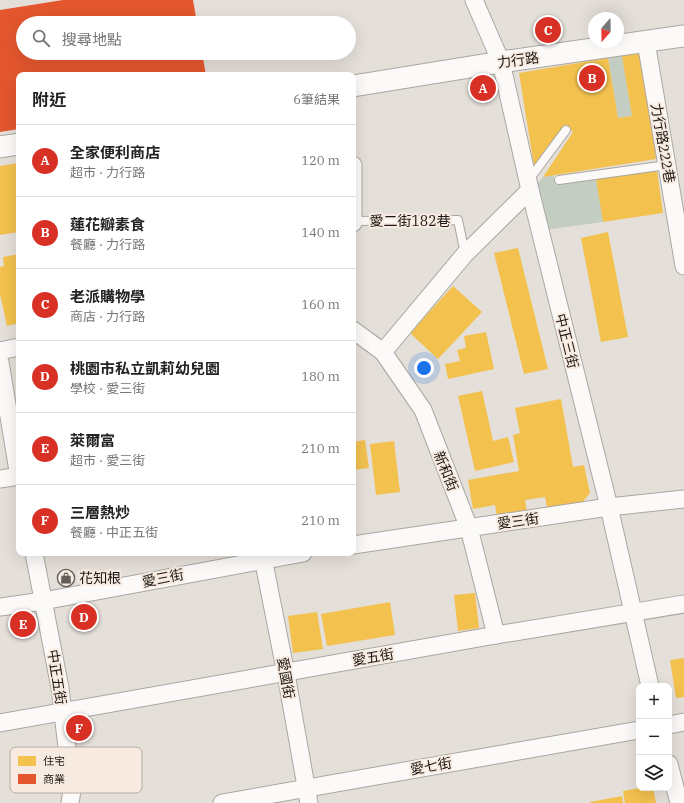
<!DOCTYPE html>
<html lang="zh-TW">
<meta charset="utf-8">
<style>
body{margin:0;font-family:"IBM Plex Serif","Noto Sans TC",serif;background:#f6f6f6;color:#222}
.controls{position:absolute;right:12px;bottom:12px;display:grid;overflow:hidden;border-radius:8px;box-shadow:0 4px 16px #0002}
.controls button{width:36px;height:36px;display:grid;place-items:center;padding:0;border:0;border-bottom:1px solid #e0e0e0;background:#fff;color:#222;font:20px sans-serif}
.compass{position:absolute;left:588px;top:12px;width:36px;height:36px;border-radius:50%;background:#fff;box-shadow:0 4px 16px #0002;rotate:200deg}
.you{position:absolute;left:424px;top:368px;width:14px;height:14px;margin:-10px;border:3px solid #fff;border-radius:50%;background:#1a73e8;box-shadow:0 0 0 6px #1a73e833}
.badge{display:grid;place-items:center;width:26px;height:26px;border-radius:50%;background:#d93025;color:#fff;font-size:13px;font-weight:700}
.pin{position:absolute;translate:-50% -50%;border:2px solid #fff;box-shadow:0 1px 4px #0006}
.list{margin:0;padding:0;list-style:none}
h2{display:flex;justify-content:space-between;align-items:center;height:52px;margin:0;padding:0 16px;font-size:17px}
h2 small{font-size:13px;font-weight:400;color:#767676}
.list li{display:grid;grid-template-columns:26px 1fr auto;gap:12px;align-items:center;box-sizing:border-box;height:72px;padding:0 16px;border-top:1px solid #e0e0e0}
.list b{display:block;font-size:15px;white-space:nowrap}
.list p{margin:0;font-size:13px;white-space:nowrap;color:#767676}
.list em{font-size:13px;font-style:normal;color:#767676}
.icon{flex:none;width:22px;height:22px;fill:none;stroke:currentColor;stroke-width:2;stroke-linecap:round;stroke-linejoin:round}
.map{position:relative;flex:none;width:684px;height:803px;overflow:hidden}
.search{position:absolute;background:#fff;box-shadow:0 4px 16px #0002;left:16px;top:16px;width:340px;height:44px;display:flex;align-items:center;gap:10px;box-sizing:border-box;padding:0 14px;border-radius:22px;color:#767676;font-size:15px}
.panel{position:absolute;background:#fff;box-shadow:0 4px 16px #0002;left:16px;top:72px;width:340px;height:484px;border-radius:8px}
.map>svg:first-child{display:block}
.green{fill:#c3cdc2}
.homes{fill:#f2c14e}
.shops{fill:#e4572e}
.lines{fill:none;stroke-linecap:round;stroke-linejoin:round}
.service-casing{stroke:#aaa6a1;stroke-width:10}
.minor-casing{stroke:#aaa6a1;stroke-width:19}
.tertiary-casing{stroke:#aaa6a1;stroke-width:23}
.service{stroke:#fbfaf9;stroke-width:8}
.minor{stroke:#fbfaf9;stroke-width:17}
.tertiary{stroke:#fbfaf9;stroke-width:21}
.labels{text-anchor:middle;stroke-width:4;stroke-linejoin:round;paint-order:stroke}
.street-label{font-size:14px;fill:#1d1815;stroke:#f7ebe1}
.poi-label{font-size:14px;fill:#1d1815;stroke:#f7ebe1;text-anchor:start}
.key{fill:#f7ebe1;stroke:#b6aca4;stroke-width:1}
.key-label{font-size:11px;fill:#1d1815}
</style>
<div class="map">
<svg width="684" height="803" viewBox="0 0 684 803">
<rect width="100%" height="100%" fill="#e5dfd9"/>
<g class="green">
<polygon points="622,56 632,116 618,118 608,58"/>
<polygon points="553,174 556,185 596,179 603,222 544,230 534,188 543,177"/>
</g>
<g class="homes">
<polygon points="641,53 656,159 543,177 573,132 566,126 534,166 519,73 608,58 618,118 632,116 622,56"/>
<polygon points="19,163 19,232 0,235 0,166"/>
<polygon points="657,170 663,213 603,222 596,179"/>
<polygon points="608,232 628,337 601,342 581,238"/>
<polygon points="518,248 548,369 524,374 494,253"/>
<polygon points="19,254 19,323 7,326 0,294 0,267 4,266 3,257"/>
<polygon points="453,286 482,312 438,359 410,333"/>
<polygon points="486,332 494,369 448,379 445,364 460,361 457,350 466,348 464,336"/>
<polygon points="482,391 493,441 508,437 514,462 475,471 458,396"/>
<polygon points="561,399 573,467 584,465 590,493 582,503 547,507 545,497 525,500 527,512 497,517 495,505 473,509 468,480 519,471 513,435 520,433 515,408"/>
<polygon points="365,440 369,468 353,470 353,442"/>
<polygon points="394,441 400,492 376,495 370,444"/>
<polygon points="475,593 479,628 458,631 454,595"/>
<polygon points="390,602 395,635 327,646 321,614"/>
<polygon points="317,612 323,649 293,653 288,616"/>
<polygon points="684,658 684,697 676,698 670,660"/>
<polygon points="640,788 653,788 656,803 625,803 623,791"/>
<polygon points="622,796 623,803 590,803 590,802"/>
</g>
<polygon class="shops" points="63,0 193,0 197,23 23,23 23,53 202,53 206,75 19,75 19,129 0,132 0,10"/>
<g class="lines">
<defs>
<g id="service">
<polyline points="559,180 667,165"/>
<polyline points="528,181 566,130"/>
<polyline points="353,221 458,220 465,254"/>
</g>
<g id="minor">
<polyline points="474,0 501,62 530,190 609,507 650,686"/>
<polyline points="646,42 684,266"/>
<polyline points="353,165 353,223"/>
<polyline points="353,330 383,352 423,410 469,528 496,635"/>
<polyline points="0,351 19,347"/>
<polyline points="383,352 465,254 530,190"/>
<polyline points="0,362 19,477"/>
<polyline points="0,479 19,476"/>
<polyline points="353,545 609,507 684,499"/>
<polyline points="34,553 60,688 72,790 70,803"/>
<polyline points="262,553 286,674 309,803"/>
<polyline points="0,607 43,601 303,553"/>
<polyline points="0,723 496,635 684,604"/>
<polyline points="669,725 684,722"/>
<polyline points="669,764 679,803"/>
<polyline points="222,803 639,730"/>
</g>
<g id="tertiary">
<polyline points="353,86 501,62 684,36"/>
<polyline points="0,147 19,144"/>
</g>
</defs>
<use href="#service" class="service-casing"/>
<use href="#minor" class="minor-casing"/>
<use href="#tertiary" class="tertiary-casing"/>
<use href="#service" class="service"/>
<use href="#minor" class="minor"/>
<use href="#tertiary" class="tertiary"/>
</g>
<defs>
<symbol id="shop-ring" viewBox="-11 -11 22 22"><circle r="9.5" fill="#f7ebe1" stroke="#635e5a" stroke-width="1.5"/><path d="M-5-2.5h2.3a2.7 3.5 0 0 1 5.4 0H5L5.5 6h-11ZM-1.5-2.5h3a1.5 2.3 0 0 0-3 0Z" fill="#635e5a"/></symbol>
</defs>
<g fill-rule="evenodd">
<use href="#shop-ring" x="56" y="568" width="20" height="20"/>
</g>
<g class="labels">
<g class="street-label">
<text transform="translate(518 60) rotate(-8)" y="5">力行路</text>
<text transform="translate(663 143) rotate(80)" y="5">力行路222巷</text>
<text x="410" y="226">愛二街182巷</text>
<text transform="translate(567 341) rotate(76)" y="5">中正三街</text>
<text transform="translate(446 471) rotate(68)" y="5">新和街</text>
<text transform="translate(518 521) rotate(-8)" y="5">愛三街</text>
<text transform="translate(163 578) rotate(-11)" y="5">愛三街</text>
<text transform="translate(373 657) rotate(-10)" y="5">愛五街</text>
<text transform="translate(57 677) rotate(81)" y="5">中正五街</text>
<text transform="translate(286 678) rotate(80)" y="5">愛國街</text>
<text transform="translate(431 766) rotate(-10)" y="5">愛七街</text>
</g>
<g class="poi-label">
<text x="79" y="583">花知根</text>
</g>
</g>
<rect x="10" y="747" width="132" height="46" rx="6" class="key"/>
<rect x="18" y="756" width="18" height="10" fill="#f2c14e"/>
<rect x="18" y="774" width="18" height="10" fill="#e4572e"/>
<g class="key-label">
<text x="43" y="765">住宅</text>
<text x="43" y="783">商業</text>
</g>
</svg>
<div class="controls">
<button>+</button>
<button>−</button>
<button><svg class="icon" aria-label="layers" viewBox="0 0 24 24"><path d="M12 4l9 5-9 5-9-5zM3 14l9 5 9-5"/></svg></button>
</div>
<svg class="compass" viewBox="-18 -18 36 36"><path d="M0-13l5 13h-10z" fill="#e53935"/><path d="M0 13l5-13h-10z" fill="#767676"/></svg>
<div class="you"></div>
<div class="pin badge" style="left:483px;top:88px">A</div>
<div class="pin badge" style="left:592px;top:78px">B</div>
<div class="pin badge" style="left:548px;top:30px">C</div>
<div class="pin badge" style="left:84px;top:617px">D</div>
<div class="pin badge" style="left:23px;top:624px">E</div>
<div class="pin badge" style="left:79px;top:728px">F</div>
<div class="search"><svg class="icon" aria-label="search" viewBox="0 0 24 24"><circle cx="10" cy="10" r="6"/><path d="M15 15l6 6"/></svg>搜尋地點</div>
<section class="panel">
<h2>附近<small>6筆結果</small></h2>
<ul class="list">
<li><span class="badge">A</span><div><b>全家便利商店</b><p>超市 · 力行路</p></div><em>120 m</em></li>
<li><span class="badge">B</span><div><b>蓮花瓣素食</b><p>餐廳 · 力行路</p></div><em>140 m</em></li>
<li><span class="badge">C</span><div><b>老派購物學</b><p>商店 · 力行路</p></div><em>160 m</em></li>
<li><span class="badge">D</span><div><b>桃園市私立凱莉幼兒園</b><p>學校 · 愛三街</p></div><em>180 m</em></li>
<li><span class="badge">E</span><div><b>萊爾富</b><p>超市 · 愛三街</p></div><em>210 m</em></li>
<li><span class="badge">F</span><div><b>三層熱炒</b><p>餐廳 · 中正五街</p></div><em>210 m</em></li>
</ul>
</section>
</div>
